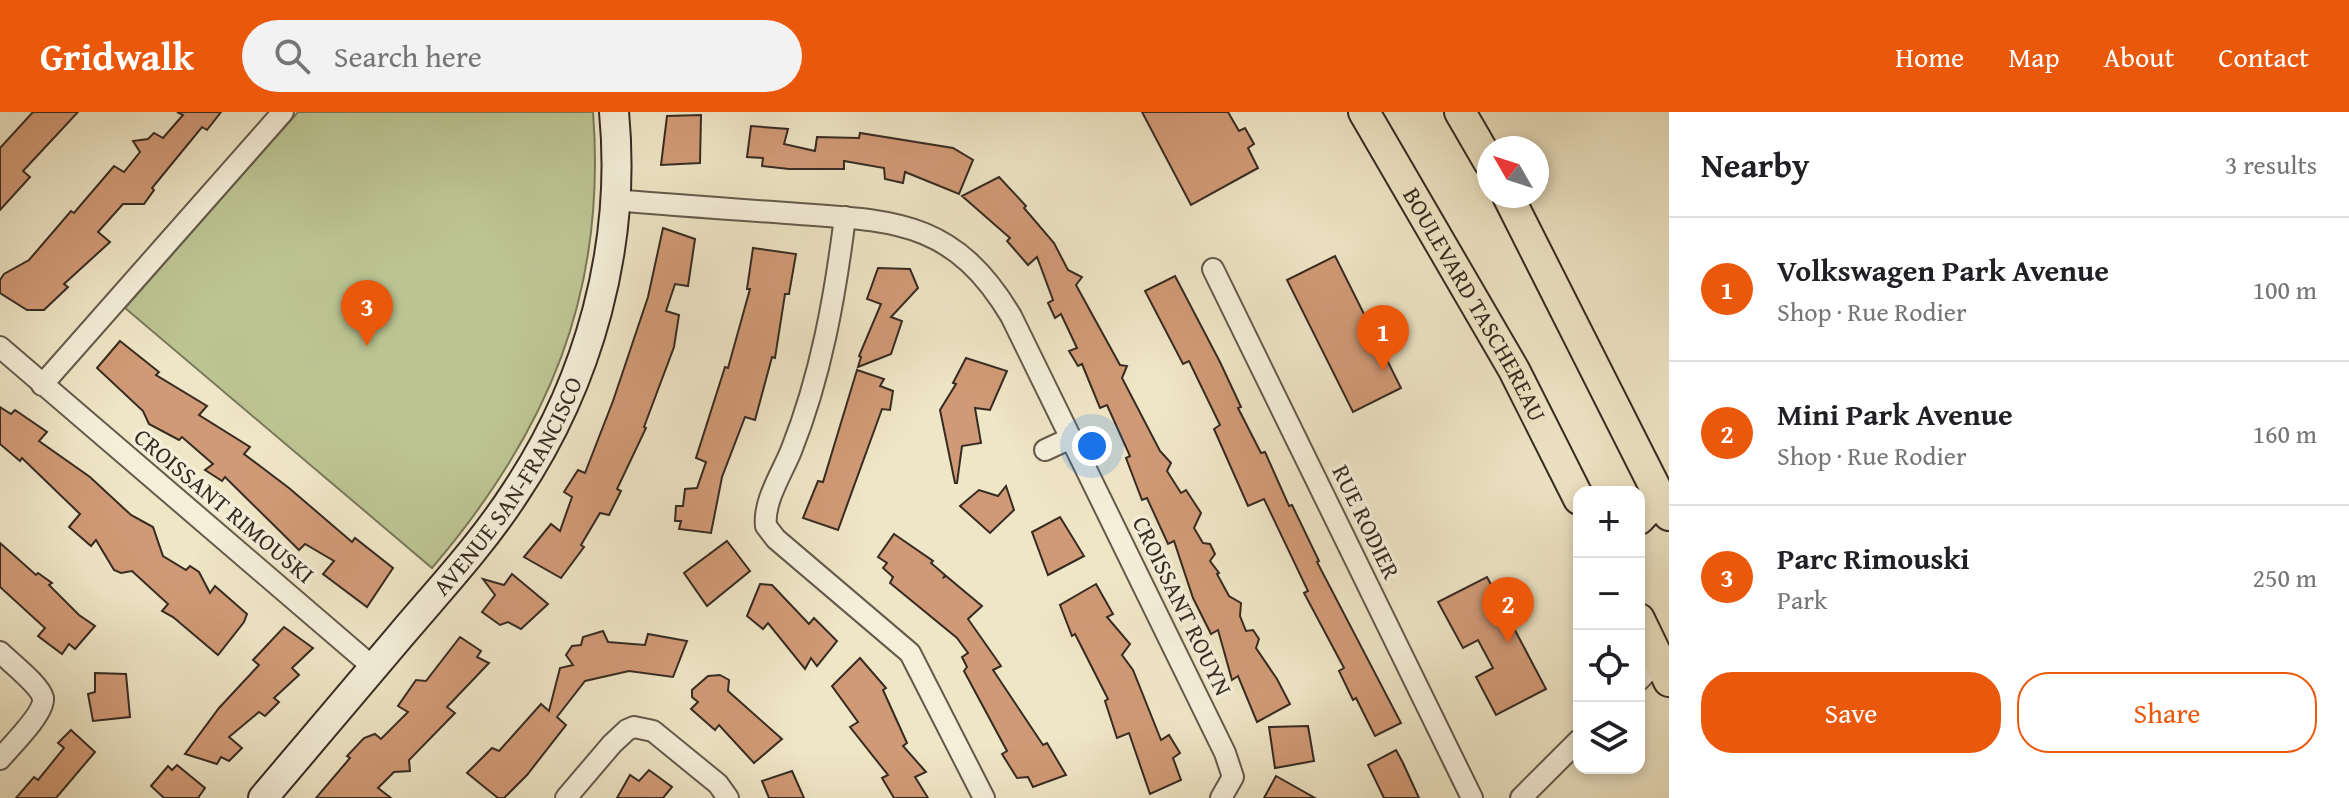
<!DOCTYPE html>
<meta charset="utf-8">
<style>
body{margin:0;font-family:"Gentium Book Plus",serif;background:#f2f2f2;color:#202124}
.controls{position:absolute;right:24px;bottom:24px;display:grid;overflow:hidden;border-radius:16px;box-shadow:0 4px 12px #0003}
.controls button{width:72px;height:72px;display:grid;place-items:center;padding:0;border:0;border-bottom:2px solid #e0e0e0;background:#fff;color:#202124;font:40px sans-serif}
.compass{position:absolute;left:1477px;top:24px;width:72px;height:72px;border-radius:50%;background:#fff;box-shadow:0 4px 12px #0003;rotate:309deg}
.you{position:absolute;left:1092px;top:334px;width:28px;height:28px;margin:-20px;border:6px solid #fff;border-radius:50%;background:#1a73e8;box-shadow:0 0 0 12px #1a73e833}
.badge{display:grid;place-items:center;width:52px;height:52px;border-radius:50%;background:#ea580c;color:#fff;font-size:26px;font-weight:700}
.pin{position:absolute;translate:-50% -66px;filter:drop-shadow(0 2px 4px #0008)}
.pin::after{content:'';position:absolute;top:42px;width:28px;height:24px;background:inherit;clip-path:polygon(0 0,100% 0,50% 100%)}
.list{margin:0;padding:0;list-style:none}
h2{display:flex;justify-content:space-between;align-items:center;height:104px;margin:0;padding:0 32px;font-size:34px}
h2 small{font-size:26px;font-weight:400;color:#757577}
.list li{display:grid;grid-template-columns:52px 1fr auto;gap:24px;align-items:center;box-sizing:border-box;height:144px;padding:0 32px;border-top:2px solid #e0e0e0}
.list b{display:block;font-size:30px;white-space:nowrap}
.list p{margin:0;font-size:26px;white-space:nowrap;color:#757577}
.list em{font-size:26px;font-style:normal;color:#757577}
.actions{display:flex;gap:16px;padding:24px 32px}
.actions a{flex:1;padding:18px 0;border:2px solid #ea580c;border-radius:32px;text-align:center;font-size:28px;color:#ea580c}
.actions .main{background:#ea580c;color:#fff}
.icon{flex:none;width:44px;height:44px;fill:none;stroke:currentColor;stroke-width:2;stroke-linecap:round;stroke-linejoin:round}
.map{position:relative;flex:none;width:1669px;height:686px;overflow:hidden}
header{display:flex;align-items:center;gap:48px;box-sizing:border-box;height:112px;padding:0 40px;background:#ea580c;color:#fff}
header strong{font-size:38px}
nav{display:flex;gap:44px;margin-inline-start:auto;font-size:28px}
.search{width:560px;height:72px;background:#f2f2f2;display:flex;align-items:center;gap:20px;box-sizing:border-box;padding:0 28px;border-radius:44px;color:#757577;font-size:30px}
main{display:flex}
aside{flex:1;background:#fff}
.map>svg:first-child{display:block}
.green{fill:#bcc492;stroke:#79785a;stroke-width:2}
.building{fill:#d19a76;stroke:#362b22;stroke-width:2}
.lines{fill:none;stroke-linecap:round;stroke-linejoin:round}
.street-casing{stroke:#645a4b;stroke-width:24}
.secondary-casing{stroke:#362b22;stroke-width:32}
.primary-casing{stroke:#362b22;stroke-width:34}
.street{stroke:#f5efda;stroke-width:20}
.secondary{stroke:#f5efda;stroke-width:28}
.primary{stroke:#efe6c6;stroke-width:30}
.labels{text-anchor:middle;stroke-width:7;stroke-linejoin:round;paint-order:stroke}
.street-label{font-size:24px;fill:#362b22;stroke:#f5efda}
</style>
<header>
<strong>Gridwalk</strong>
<div class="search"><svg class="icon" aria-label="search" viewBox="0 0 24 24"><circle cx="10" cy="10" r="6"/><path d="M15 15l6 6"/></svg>Search here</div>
<nav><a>Home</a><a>Map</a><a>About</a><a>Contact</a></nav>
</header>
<main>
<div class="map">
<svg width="1669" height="686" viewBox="0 0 1669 686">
<rect width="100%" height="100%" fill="#efe6c6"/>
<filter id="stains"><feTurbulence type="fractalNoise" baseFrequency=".0025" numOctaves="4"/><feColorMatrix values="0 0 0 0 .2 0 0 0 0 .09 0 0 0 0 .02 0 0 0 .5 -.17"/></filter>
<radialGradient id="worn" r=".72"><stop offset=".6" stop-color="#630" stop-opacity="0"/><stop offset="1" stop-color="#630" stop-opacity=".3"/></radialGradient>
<path class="green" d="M298,0h295c14,181 -45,320 -161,456l-307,-260z"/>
<g class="building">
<polygon points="33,0 78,0 23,59 30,65 0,98 0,36"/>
<polygon points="177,0 221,0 207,18 202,15 152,76 154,78 144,92 123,92 98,120 110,130 64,172 68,175 44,198 27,198 0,181 0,168 4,162 29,148 71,99 74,101 114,54 124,60 140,40 133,29 148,27 154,21 163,26 183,3"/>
<polygon points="1142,0 1228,0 1239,19 1245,16 1254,32 1248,36 1258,56 1191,93"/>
<polygon points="701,3 700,51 661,53 667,4"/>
<polygon points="751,14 788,17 784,32 815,39 817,25 859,26 860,21 953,36 973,48 959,82 905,60 903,71 885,67 884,56 844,49 844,57 789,57 762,54 763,46 747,45"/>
<polygon points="999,65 1026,94 1024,96 1054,131 1068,158 1082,165 1076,173 1120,253 1127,254 1122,266 1160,339 1171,351 1167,359 1181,381 1186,378 1201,401 1194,416 1203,431 1210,432 1215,442 1210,449 1219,461 1217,462 1229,484 1241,491 1240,504 1246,519 1253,518 1259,527 1256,536 1277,567 1290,592 1257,610 1238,564 1232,568 1218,518 1211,522 1193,486 1174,429 1168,432 1147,386 1142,388 1126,346 1130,344 1107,293 1100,296 1082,252 1078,254 1069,239 1077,236 1061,202 1055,206 1048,191 1053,188 1037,145 1028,153 1007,129 1010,126 962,84"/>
<polygon points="663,116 695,127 688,174 675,172 666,199 679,203 674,235 644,315 646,316 617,377 621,379 609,403 600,401 581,433 584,435 561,466 524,445 551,412 560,419 572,385 564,380 578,358 585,361 613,289 648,185"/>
<polygon points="753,136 796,142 789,182 785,182 775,246 772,245 755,308 745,305 722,365 711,421 679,417 681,409 675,409 676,394 683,394 685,377 697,376 706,350 696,346 725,255 728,256 750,177 747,177"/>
<polygon points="1335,144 1401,276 1353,300 1287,168"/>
<polygon points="878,156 910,157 918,176 891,205 902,209 891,242 858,255 861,245 859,244 881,192 867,187"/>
<polygon points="1175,164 1220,250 1241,295 1238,296 1261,341 1265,340 1289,394 1292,393 1319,449 1317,450 1401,611 1375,624 1356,586 1353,588 1339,559 1344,556 1304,481 1308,479 1264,387 1248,394 1214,317 1220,313 1189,249 1183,252 1145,179"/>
<polygon points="120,229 159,260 156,263 207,294 199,303 250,335 244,342 289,376 352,430 355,426 393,456 367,495 323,462 334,449 305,432 299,438 225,365 222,369 205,358 213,352 182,325 179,328 149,312 143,299 97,256"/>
<polygon points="966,246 1007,259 990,298 975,296 981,331 962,334 957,371 955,371 940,298 956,272 953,271"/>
<polygon points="857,258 884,267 880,274 893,279 890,298 882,297 838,418 803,406 818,369 823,370"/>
<polygon points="0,295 11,302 15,298 47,320 39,329 90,365 131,403 153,415 163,444 186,458 190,454 199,460 210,481 215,474 247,502 244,510 218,543 173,505 162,499 168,492 132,459 121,461 114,458 96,428 91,434 69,415 80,402 22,346 20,349 0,332"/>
<polygon points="1006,374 1014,398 990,421 960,394 979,378 998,384"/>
<polygon points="1060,405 1084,444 1048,463 1032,420"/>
<polygon points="894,422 933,449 931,451 945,463 944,465 946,464 982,494 968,507 1001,554 993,558 1043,633 1047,631 1066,663 1033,675 1028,665 1017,666 1002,642 1007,639 964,559 967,555 962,545 968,541 957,526 890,471 893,465 883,456 887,451 878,445"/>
<polygon points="727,429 750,459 707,494 684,461"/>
<polygon points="0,431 36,463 38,461 52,471 49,473 79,503 95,514 75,537 69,532 62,542 38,524 45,516 0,475"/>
<polygon points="512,462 548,492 521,517 508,510 500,513 482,500 495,483 483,467 504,473"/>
<polygon points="1487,465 1546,577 1496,603 1476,565 1493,556 1478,528 1463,536 1438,490"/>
<polygon points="760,472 772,473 809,512 814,506 837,529 817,554 811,546 805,557 768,511 763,517 747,504"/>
<polygon points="1096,472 1113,502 1107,505 1130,532 1122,543 1133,558 1161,628 1169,623 1180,641 1173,646 1181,668 1150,682 1129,621 1117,626 1105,589 1108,587 1075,522 1072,524 1060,493"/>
<polygon points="284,515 313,536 292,556 299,563 274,586 279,590 265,604 259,600 229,625 242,636 229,649 221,645 217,652 185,642 219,596 259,553 253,548"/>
<polygon points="603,519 608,530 645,533 648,522 687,529 673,565 629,559 585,569 557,605 566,613 527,663 504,686 498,686 467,661 492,636 499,639 541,592 549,599 560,556 573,553 566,543 572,534 581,533 583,525"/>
<polygon points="460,525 481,539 477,545 489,551 447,595 455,601 409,648 410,659 394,660 378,676 391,686 316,686 350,646 347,644 364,626 375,622 381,627 408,600 398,594 416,568 426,569"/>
<polygon points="860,546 886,576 883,578 907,631 903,634 926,660 915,665 928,686 894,686 882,666 888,663 850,615 858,610 832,574"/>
<polygon points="95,561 126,562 130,605 93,609 88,582 95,580"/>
<polygon points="720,563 729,568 728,579 782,627 754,651 719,613 715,618 691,597 698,590 692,585 692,578 708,564"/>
<polygon points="1308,614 1314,649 1275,656 1269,615"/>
<polygon points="71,618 95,640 56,686 16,686 34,665 38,668 64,636 58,631"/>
<polygon points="1396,638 1403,651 1419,686 1384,686 1368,653"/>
<polygon points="177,653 205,676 198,686 164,686 151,674 168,654 172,658"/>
<polygon points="649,658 672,675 663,686 617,686 630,663 639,669"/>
<polygon points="792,659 804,686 769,686 762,669"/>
<polygon points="1276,664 1315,686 1264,686"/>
</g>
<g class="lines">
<defs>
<g id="street">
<path d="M615,88c57,5 114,9 171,13 104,8 166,4 225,103l214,437 8,24 -12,21"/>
<path d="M845,105c-10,80 -24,159 -54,234 -9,22 -28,51 -25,75l10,13 134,114 74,145"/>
<polyline points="1213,157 1472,686"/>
<polyline points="0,235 374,556"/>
<polyline points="42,273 283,0"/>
<polyline points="1045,338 1071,326"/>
<path d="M0,540c10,10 40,33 43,46 2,15 -33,49 -43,61"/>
<polyline points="1639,568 1659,547"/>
<polyline points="566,686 612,632 627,618 634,615 653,619 718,672 728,686"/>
<polyline points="1521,686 1579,628"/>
</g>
<g id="secondary">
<path id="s1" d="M263,686c46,-54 92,-109 138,-163 39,-46 81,-91 114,-142 74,-111 112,-247 99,-381"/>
</g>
<g id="primary">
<path id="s2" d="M1364,0l150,258 65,129"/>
<polyline points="1460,0 1489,50"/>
<polyline points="1508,84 1669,403"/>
<polyline points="1639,407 1660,385"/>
<polyline points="1639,507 1669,569"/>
</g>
</defs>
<use href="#street" class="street-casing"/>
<use href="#secondary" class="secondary-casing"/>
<use href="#primary" class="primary-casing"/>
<use href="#street" class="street"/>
<use href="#secondary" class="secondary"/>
<use href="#primary" class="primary"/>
</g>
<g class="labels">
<g class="street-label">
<text dy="8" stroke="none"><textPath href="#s2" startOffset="222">BOULEVARD TASCHEREAU</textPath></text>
<text dy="8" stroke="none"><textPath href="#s1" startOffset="398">AVENUE SAN-FRANCISCO</textPath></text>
<text transform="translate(224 394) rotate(40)" y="8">CROISSANT RIMOUSKI</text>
<text transform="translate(1366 410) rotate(64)" y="8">RUE RODIER</text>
<text transform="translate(1182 494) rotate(64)" y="8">CROISSANT ROUYN</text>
</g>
</g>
<rect width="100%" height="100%" filter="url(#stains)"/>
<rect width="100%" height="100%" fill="url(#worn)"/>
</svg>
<div class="controls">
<button>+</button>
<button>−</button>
<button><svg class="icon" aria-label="locate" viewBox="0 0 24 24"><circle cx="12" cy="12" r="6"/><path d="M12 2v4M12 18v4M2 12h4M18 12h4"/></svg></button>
<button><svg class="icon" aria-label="layers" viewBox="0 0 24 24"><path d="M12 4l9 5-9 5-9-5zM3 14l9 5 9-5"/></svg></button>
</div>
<svg class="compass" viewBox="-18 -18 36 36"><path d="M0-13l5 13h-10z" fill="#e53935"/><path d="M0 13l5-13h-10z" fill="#757577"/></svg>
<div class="you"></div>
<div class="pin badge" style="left:1383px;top:259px">1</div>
<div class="pin badge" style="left:1508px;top:531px">2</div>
<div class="pin badge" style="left:367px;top:234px">3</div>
</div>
<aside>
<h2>Nearby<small>3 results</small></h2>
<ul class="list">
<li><span class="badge">1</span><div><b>Volkswagen Park Avenue</b><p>Shop · Rue Rodier</p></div><em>100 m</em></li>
<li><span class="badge">2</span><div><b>Mini Park Avenue</b><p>Shop · Rue Rodier</p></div><em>160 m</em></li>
<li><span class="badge">3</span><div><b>Parc Rimouski</b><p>Park</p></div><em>250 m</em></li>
</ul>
<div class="actions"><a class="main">Save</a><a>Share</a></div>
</aside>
</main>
